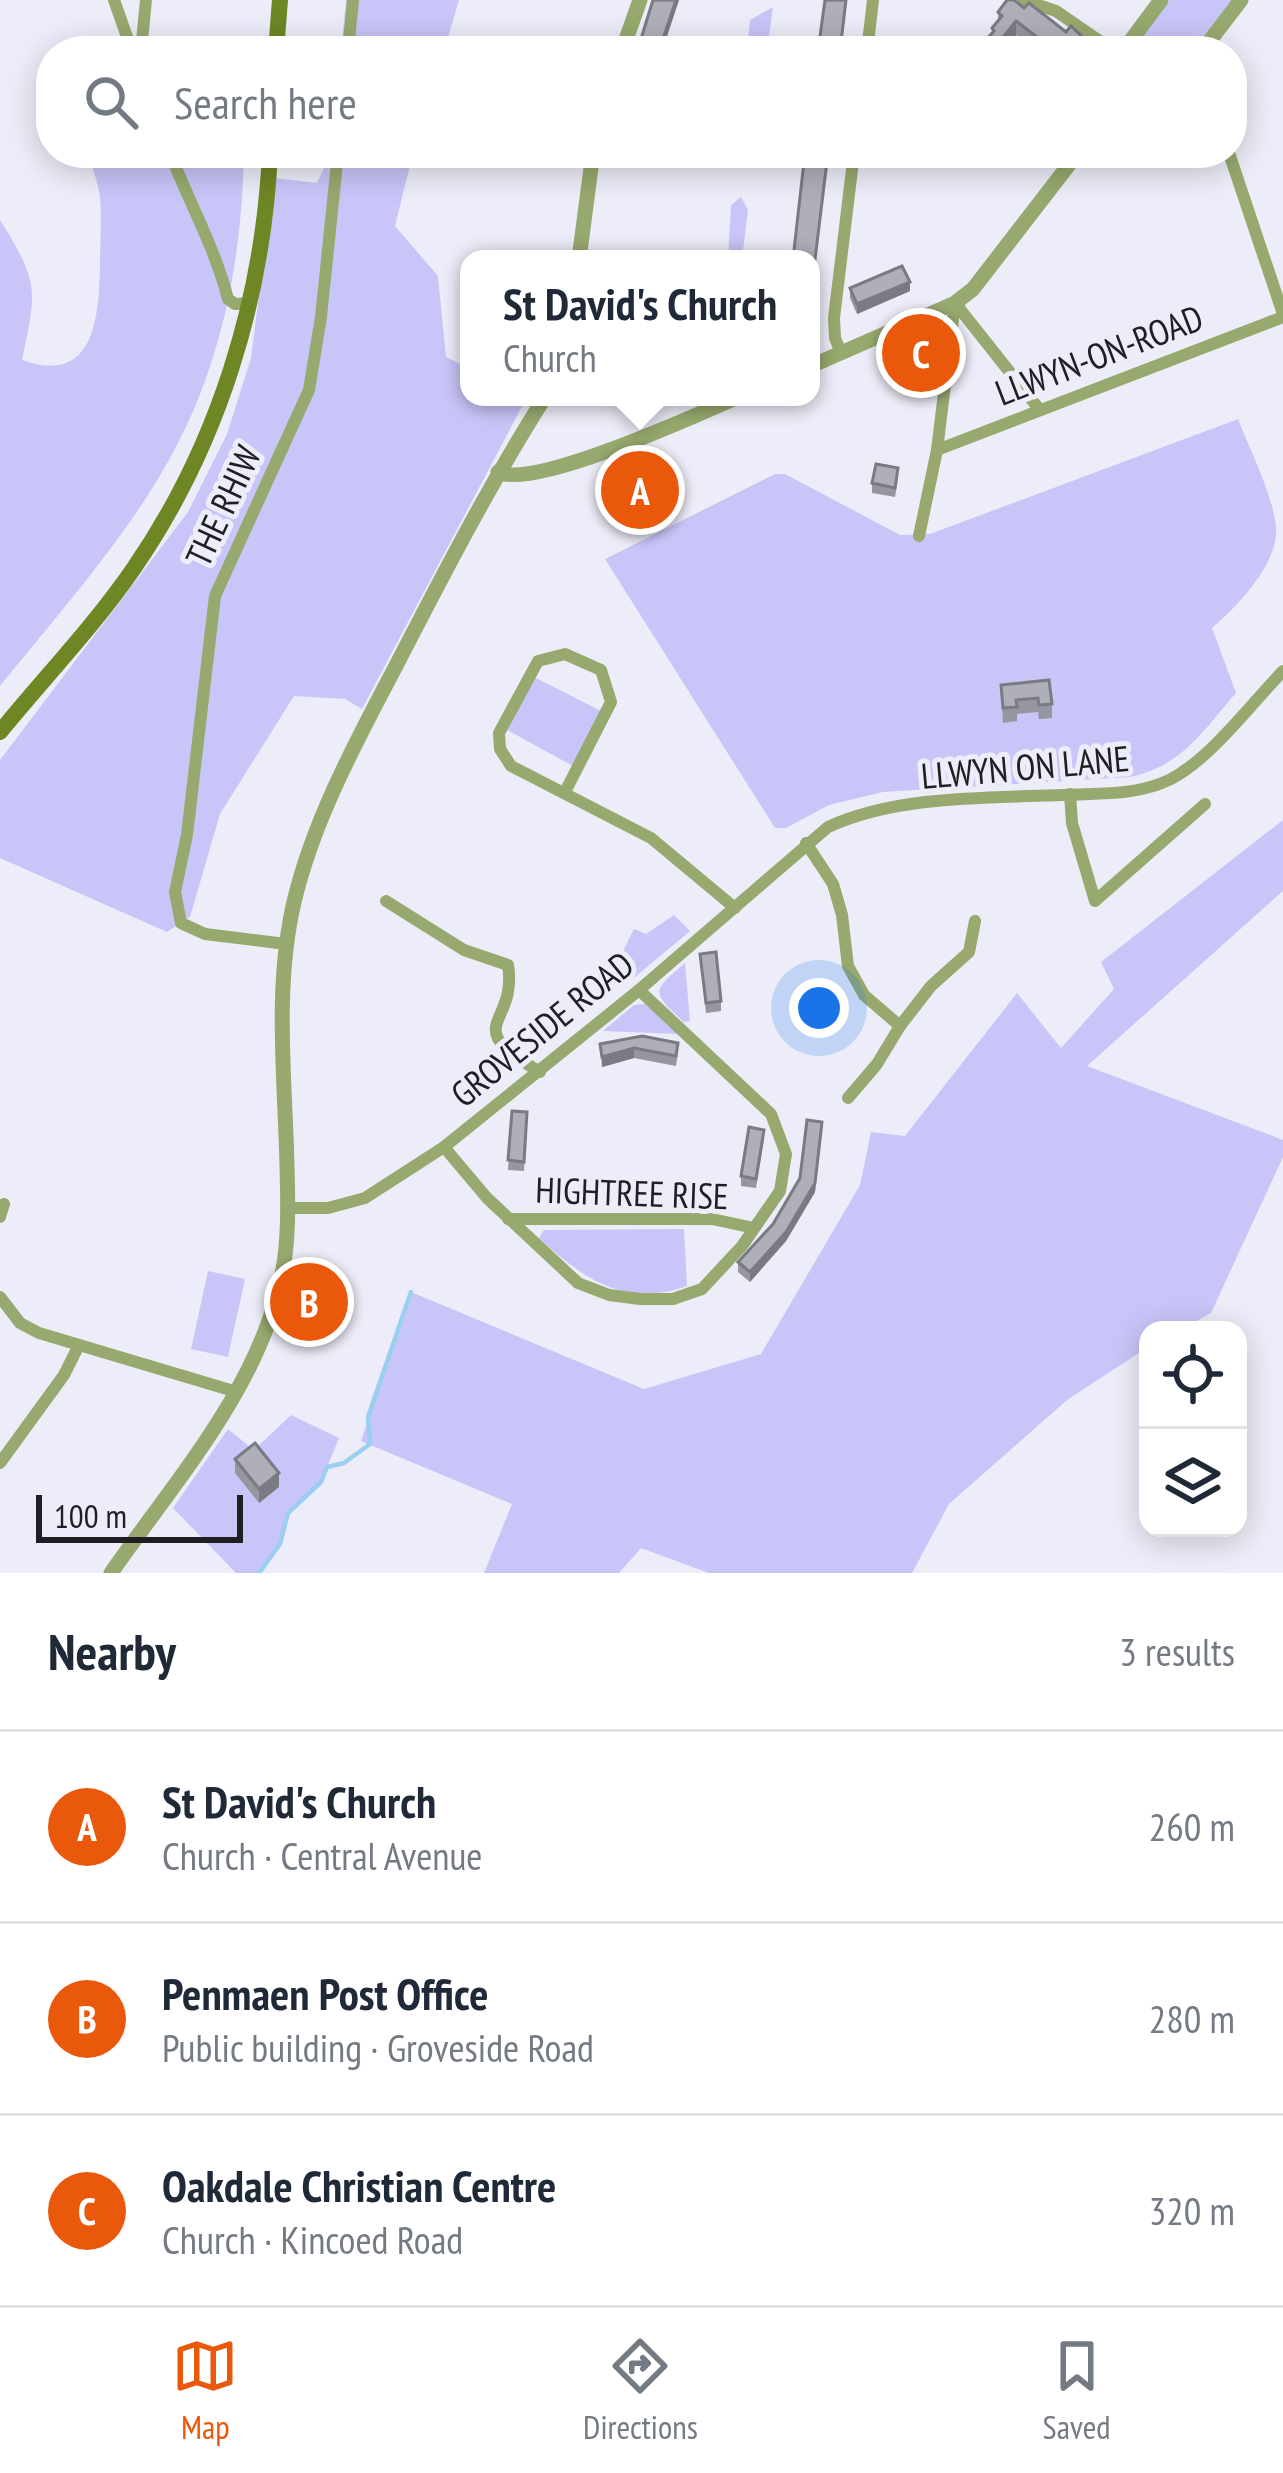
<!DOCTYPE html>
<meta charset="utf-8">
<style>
body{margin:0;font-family:"PT Sans Narrow",sans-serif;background:#f6f6f7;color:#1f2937}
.controls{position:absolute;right:36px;bottom:36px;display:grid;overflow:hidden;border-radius:24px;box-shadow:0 6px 30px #0003}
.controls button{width:108px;height:108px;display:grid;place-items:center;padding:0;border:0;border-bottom:3px solid #e0e1e3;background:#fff;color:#1f2937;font:60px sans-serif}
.scale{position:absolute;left:36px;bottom:30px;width:207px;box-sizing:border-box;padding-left:12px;border:6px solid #1f1f23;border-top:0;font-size:33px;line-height:42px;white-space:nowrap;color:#1f1f23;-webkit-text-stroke:9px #ededf9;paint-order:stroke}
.you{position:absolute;left:819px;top:1008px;width:42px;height:42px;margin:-30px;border:9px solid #fff;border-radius:50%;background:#1a73e8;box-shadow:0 0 0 18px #1a73e833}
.badge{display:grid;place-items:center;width:78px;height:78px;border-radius:50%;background:#ea580c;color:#fff;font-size:39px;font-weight:700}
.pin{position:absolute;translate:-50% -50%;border:6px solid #fff;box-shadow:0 3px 12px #0006}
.popup{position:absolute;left:460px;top:250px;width:360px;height:156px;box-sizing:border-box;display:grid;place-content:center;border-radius:24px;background:#fff;filter:drop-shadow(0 3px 9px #0005);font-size:39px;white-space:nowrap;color:#747a83}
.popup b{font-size:45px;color:#1f2937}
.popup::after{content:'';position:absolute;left:50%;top:100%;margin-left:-24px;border:24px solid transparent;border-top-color:#fff}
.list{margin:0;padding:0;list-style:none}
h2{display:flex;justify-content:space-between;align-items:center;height:156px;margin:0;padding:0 48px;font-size:51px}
h2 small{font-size:39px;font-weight:400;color:#747a83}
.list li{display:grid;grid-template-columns:78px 1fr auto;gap:36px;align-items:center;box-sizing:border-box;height:192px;padding:0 48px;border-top:3px solid #e0e1e3}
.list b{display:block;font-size:45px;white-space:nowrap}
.list p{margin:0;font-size:39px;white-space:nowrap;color:#747a83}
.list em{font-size:39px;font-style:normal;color:#747a83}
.icon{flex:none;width:66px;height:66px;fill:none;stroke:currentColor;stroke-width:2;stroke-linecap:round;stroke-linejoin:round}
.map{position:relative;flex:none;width:1283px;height:1573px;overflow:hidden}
.search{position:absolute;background:#fff;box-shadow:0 6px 30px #0003;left:36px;right:36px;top:36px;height:132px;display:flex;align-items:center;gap:30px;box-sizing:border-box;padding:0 42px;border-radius:48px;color:#747a83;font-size:45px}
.sheet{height:732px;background:#fff}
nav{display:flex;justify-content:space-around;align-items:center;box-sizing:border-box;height:168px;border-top:3px solid #e0e1e3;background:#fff;font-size:33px;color:#747a83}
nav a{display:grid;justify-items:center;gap:6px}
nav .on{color:#ea580c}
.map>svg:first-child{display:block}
.green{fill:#c8c5f9}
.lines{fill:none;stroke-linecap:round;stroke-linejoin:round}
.stream{stroke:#9acff2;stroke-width:4.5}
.minor{stroke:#97a96e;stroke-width:12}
.tertiary{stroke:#97a96e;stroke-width:15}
.secondary{stroke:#6e8623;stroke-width:16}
.wall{fill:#9696a0}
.shaded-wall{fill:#7a7a82}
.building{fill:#afafba;stroke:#7a7a82;stroke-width:3}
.labels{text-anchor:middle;stroke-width:10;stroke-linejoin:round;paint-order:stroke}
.street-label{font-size:36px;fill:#1f1f23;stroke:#ededf9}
</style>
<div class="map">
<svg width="1283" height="1573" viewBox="0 0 1283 1573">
<rect width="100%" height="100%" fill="#ededf9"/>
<g class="green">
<polygon points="346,0 459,0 444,51 341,51"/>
<polygon points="1170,0 1233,0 1193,51 1136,51 1145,31"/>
<polygon points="773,7 767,51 747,51 750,20"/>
<path d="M90,153h154c-2,111 -24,222 -82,319 -41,71 -110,150 -162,214v-466c39,62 37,70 22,140 73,26 77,-43 78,-96 0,-22 2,-44 0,-66 -1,-15 -9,-30 -10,-45z"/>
<polygon points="331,153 413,153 395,226 438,276 446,357 469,368 469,397 527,397 362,709 345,699 294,696 220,814 190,917 167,932 0,858 0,760 188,512 227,434 251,358 274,178 317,183"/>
<polygon points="741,197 748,210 742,259 728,259 731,205"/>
<path d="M1238,419c11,29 41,88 38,117 -4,34 -39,71 -64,92l24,65c-34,39 -54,73 -106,84l-247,15 -54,13 -43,23h-11l-170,-269 170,-85h10l115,61 30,-1z"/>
<polygon points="534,677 601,711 573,766 507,730"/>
<polygon points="1283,820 1283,891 1087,1066 1283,1140 1283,1157 1211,1313 1180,1330 1148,1330 1148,1347 1067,1400 949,1504 912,1573 709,1573 641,1548 619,1573 484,1573 512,1504 361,1441 411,1292 644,1389 761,1354 860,1185 871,1132 905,1136 1017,993 1061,1048 1114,989 1101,962"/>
<polygon points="674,915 690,931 629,982 611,975 634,929 646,934"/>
<path d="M685,963l5,58 -6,1c-33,-30 -33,-30 1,-59z"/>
<polygon points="645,1004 679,1034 603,1031 634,1005"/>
<path d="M684,1229l3,57c-62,22 -104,-7 -148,-48l5,-8z"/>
<polygon points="208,1271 245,1279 228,1357 191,1349"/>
<polygon points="291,1415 339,1438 321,1482 288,1513 280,1544 259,1573 236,1573 173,1508 228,1429 254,1450"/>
</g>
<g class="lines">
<polyline class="stream" points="259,1573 280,1544 288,1513 321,1482 327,1467 344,1463 370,1444 368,1417 411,1292"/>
<g class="minor">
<polyline points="114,0 132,51"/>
<polyline points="1023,0 1056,11 1114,51"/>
<polyline points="141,51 146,0"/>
<polyline points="348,51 353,0"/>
<polyline points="867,51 873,0"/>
<path d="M170,153c19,49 45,95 58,146l7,5 15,-1"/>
<polyline points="1229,153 1283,314"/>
<polyline points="841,353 835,338 834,318 854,153"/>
<polyline points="937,450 1283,317"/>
<polyline points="919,536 937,450 955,303 1039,409"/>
<polyline points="565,792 611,702 601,670 565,654 538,661 499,733 500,749 511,766 651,838 735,908"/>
<polyline points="1070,794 1072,823 1095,901 1205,804"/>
<polyline points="806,843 833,884 842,915 848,966 864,995 900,1026 931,986 969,952 975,921"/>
<path d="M386,901l78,49 44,15c10,63 -51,58 32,107"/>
<polyline points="286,944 205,934 181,923 175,892 187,835 215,596 309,390 321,317 338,153"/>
<polyline points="848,1098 877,1064 900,1026"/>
<polyline points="444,1147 487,1198 578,1283 609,1295 640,1299 673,1299 702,1289 742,1246 780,1191 786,1154 771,1114 639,990"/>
<path d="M288,1208h40l37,-10 79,-51 195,-157 189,-163c70,-32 160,-29 235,-32 37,-2 74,1 108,-16 40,-21 80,-75 112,-108"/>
<polyline points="0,1217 4,1204"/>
<polyline points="508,1219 712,1219 754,1228"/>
<polyline points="0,1297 20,1323 39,1333 237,1392"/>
<polyline points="0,1463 64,1375 79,1345"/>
</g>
<g class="tertiary">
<polyline points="622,51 640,0"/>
<polyline points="1128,51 1132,39 1161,0"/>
<polyline points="1202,51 1241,0"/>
<polyline points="579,259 593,153"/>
<polyline points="811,366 955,303 973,289 1078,153"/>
<path d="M498,472c35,18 199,-57 240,-75"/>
<path d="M111,1573c64,-92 148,-185 171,-298 7,-35 6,-74 5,-109 -2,-88 -13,-178 7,-264 20,-85 65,-165 105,-242 46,-89 92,-178 146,-263"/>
</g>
<g class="secondary">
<polyline points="276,51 280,0"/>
<path d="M0,732c44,-54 95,-107 134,-164 84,-122 129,-268 136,-415"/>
</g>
</g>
<g class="wall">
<polygon points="653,0 679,0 662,51 640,51 640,42"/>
<polygon points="1024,8 1066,32 1097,51 1037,51 1016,35 1009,44 1009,51 983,51 983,43 992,34 992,28 998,20 998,12"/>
<polygon points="850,288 910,291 857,314 850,298"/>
<polygon points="898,478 895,497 872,493 872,483"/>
<polygon points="1001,685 1052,704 1052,718 1039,719 1038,712 1017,714 1017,721 1003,723"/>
<polygon points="700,954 721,1001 721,1011 706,1013"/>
<polygon points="600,1044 678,1052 676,1066 634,1058 602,1067"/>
<polygon points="512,1111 527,1112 524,1171 508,1170"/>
<polygon points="822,1131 815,1192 786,1241 750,1282 738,1272 738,1262 773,1224 800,1178"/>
<polygon points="764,1139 756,1188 741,1186 741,1176"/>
<polygon points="235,1459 279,1487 259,1503 235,1473"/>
</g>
<g class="shaded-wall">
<polygon points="676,0 679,0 662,51 660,51"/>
<polygon points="1016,21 1016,35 1009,44 1009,51 1002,51 1004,36"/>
<polygon points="910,282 910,291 857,314 857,304"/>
<polygon points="634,1048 634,1058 602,1067 602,1057"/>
<polygon points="822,1122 815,1192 786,1241 750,1282 750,1272 786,1232"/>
<polygon points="279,1473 279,1487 259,1503 259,1489"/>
</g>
<g class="building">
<polygon points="653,0 676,0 660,48 640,42"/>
<polygon points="825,0 846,0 840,51 818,51"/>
<polygon points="1007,0 1014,0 1024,8 1029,3 1066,32 1071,26 1097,51 1055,51 1016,21 1004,36 1009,42 1002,51 993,51 983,43 994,31 992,28 1002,16 998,12"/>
<polygon points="805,153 828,153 811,292 811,259 793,259"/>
<polygon points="902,266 910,282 857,304 850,288"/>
<polygon points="876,464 898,468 895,488 872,483"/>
<polygon points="1049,680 1052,704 1039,705 1038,698 1016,700 1017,707 1003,708 1001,685"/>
<polygon points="716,952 721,1001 706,1003 700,954"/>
<polygon points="642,1036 678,1043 676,1056 634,1048 602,1057 600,1044"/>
<polygon points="512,1111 527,1112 524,1162 508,1160"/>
<polygon points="807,1120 822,1122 815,1183 786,1232 750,1272 738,1262 773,1224 800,1178"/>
<polygon points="749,1127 764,1130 756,1179 741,1176"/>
<polygon points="255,1443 279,1473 259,1489 235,1459"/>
</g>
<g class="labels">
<g class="street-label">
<text transform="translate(1099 355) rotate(-21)" y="13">LLWYN-ON-ROAD</text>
<text transform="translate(223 506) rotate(-65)" y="13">THE RHIW</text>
<text transform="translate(1025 767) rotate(-5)" y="13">LLWYN ON LANE</text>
<text transform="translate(542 1029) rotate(-39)" y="13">GROVESIDE ROAD</text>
<text transform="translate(632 1193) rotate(2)" y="13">HIGHTREE RISE</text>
</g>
</g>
</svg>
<div class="controls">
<button><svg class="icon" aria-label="locate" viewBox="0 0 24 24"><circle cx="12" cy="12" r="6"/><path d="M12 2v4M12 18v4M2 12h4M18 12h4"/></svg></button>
<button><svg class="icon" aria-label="layers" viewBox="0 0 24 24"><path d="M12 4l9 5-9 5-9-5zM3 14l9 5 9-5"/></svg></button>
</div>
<div class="scale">100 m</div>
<div class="you"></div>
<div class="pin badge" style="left:640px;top:490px">A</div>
<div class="popup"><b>St David's Church</b>Church</div>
<div class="pin badge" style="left:309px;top:1302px">B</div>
<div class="pin badge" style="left:921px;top:353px">C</div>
<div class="search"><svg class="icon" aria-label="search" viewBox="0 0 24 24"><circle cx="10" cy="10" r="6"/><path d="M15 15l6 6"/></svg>Search here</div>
</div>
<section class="sheet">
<h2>Nearby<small>3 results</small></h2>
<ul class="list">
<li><span class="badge">A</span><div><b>St David's Church</b><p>Church · Central Avenue</p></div><em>260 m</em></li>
<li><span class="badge">B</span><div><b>Penmaen Post Office</b><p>Public building · Groveside Road</p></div><em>280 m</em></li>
<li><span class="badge">C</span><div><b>Oakdale Christian Centre</b><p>Church · Kincoed Road</p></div><em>320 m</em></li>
</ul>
</section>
<nav>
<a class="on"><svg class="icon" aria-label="map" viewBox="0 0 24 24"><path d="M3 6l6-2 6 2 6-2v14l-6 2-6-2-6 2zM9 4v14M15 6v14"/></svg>Map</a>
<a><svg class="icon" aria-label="directions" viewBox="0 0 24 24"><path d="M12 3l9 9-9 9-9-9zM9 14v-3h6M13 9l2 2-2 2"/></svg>Directions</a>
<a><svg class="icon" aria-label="saved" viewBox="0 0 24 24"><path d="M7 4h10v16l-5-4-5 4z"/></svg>Saved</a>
</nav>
